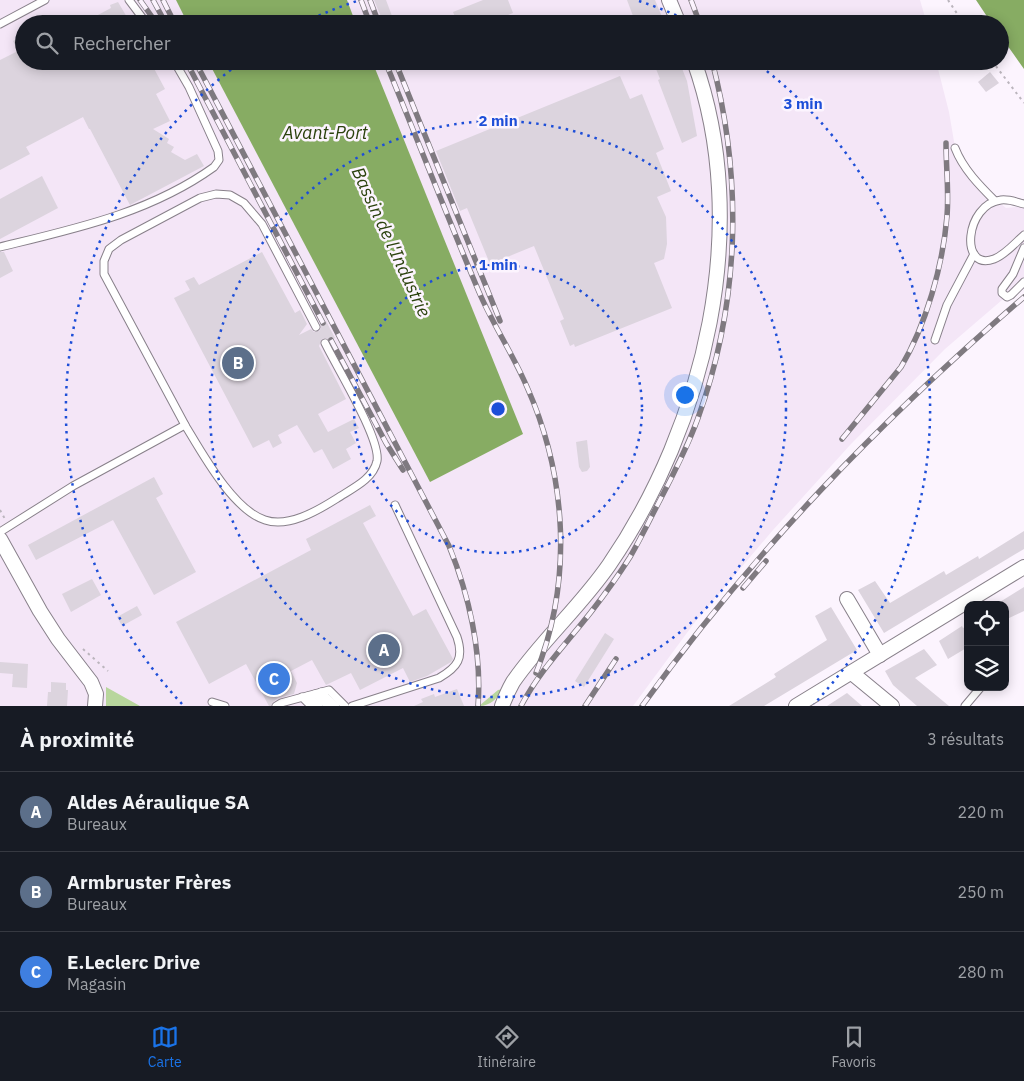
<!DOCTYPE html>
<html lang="fr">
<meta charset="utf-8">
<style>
body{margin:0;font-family:"IBM Plex Sans",sans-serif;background:#242831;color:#f1f3f6}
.controls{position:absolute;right:15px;bottom:15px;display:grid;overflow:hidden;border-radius:10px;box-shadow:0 2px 12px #0003}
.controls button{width:45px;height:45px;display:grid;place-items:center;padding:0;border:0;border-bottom:1px solid #363941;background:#171b24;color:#f1f3f6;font:25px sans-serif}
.you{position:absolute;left:684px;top:394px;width:18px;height:18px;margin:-12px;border:4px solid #fff;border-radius:50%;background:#1a73e8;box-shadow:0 0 0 8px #1a73e833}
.badge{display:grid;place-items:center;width:32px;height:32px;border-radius:50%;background:#1a73e8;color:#fff;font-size:16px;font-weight:700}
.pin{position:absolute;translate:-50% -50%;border:2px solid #fff;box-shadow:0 1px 5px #0006}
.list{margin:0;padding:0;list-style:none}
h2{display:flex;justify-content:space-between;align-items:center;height:65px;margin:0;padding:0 20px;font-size:21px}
h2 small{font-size:16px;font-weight:400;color:#9ea1a6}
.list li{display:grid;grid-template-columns:32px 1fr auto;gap:15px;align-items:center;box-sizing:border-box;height:80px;padding:0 20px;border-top:1px solid #363941}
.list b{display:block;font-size:19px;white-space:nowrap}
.list p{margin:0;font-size:16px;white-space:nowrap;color:#9ea1a6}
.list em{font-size:16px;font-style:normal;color:#9ea1a6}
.icon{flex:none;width:28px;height:28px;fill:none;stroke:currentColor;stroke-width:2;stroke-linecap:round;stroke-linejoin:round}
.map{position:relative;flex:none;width:1024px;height:706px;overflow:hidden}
.search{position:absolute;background:#171b24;box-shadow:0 2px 12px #0003;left:15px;right:15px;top:15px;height:55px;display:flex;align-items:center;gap:12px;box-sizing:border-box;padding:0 18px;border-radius:28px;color:#9ea1a6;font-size:19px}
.sheet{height:305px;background:#171b24}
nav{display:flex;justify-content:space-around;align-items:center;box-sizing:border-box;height:70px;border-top:1px solid #363941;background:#171b24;font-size:14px;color:#9ea1a6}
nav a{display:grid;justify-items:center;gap:2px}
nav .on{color:#1a73e8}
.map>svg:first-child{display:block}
.built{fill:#f4e6f7}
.green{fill:#b8d69d}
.water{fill:#87ac63}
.building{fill:#dcd4de}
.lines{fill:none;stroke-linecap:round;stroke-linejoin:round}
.service-casing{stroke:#88808a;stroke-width:9}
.minor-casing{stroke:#88808a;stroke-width:16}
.path{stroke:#bbb5bd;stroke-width:2;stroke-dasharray:2.5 4;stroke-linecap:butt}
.service{stroke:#fff;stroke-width:7}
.minor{stroke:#fff;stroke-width:14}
.rail-casing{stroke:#7f7a80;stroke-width:5.5}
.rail{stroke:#fcf4fe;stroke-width:4;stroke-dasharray:11;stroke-linecap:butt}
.ring{fill:none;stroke:#1d4ed8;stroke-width:2.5;stroke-dasharray:2.5 5}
.labels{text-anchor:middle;stroke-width:5;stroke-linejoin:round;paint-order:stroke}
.water-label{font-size:18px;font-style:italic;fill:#2b420d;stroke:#fcf4fe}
.centre{fill:#1d4ed8;stroke:#fcf4fe;stroke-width:2.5}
.ring-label{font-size:15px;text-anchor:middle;font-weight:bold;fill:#1d4ed8;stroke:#fcf4fe;stroke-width:5;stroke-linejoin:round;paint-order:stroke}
</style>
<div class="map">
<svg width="1024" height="706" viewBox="0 0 1024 706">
<rect width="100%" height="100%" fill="#fcf4fe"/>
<polygon class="built" points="0,0 920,0 927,24 24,24 24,61 936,61 949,112 957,159 970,178 1006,208 1024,206 1024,281 945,349 851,444 773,530 695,622 633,706 0,706"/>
<g class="green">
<polygon points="106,687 140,706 141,706 106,706"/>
<path d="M503,689c-6,9 -12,17 -24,17l19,-16z"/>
</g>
<g class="water">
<polygon points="176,0 347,0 356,24 188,24"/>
<polygon points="976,0 1024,0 1024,69 1000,35 1000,24 992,24"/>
<polygon points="208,61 372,61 523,434 430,482"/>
</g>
<g class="building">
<polygon points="374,0 386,0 395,24 384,24"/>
<polygon points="483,0 508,0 513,13 486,24 458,24 453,12"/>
<polygon points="627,0 655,0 665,24 636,24"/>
<polygon points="118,2 131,24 81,24 111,8 110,5"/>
<polygon points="24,35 24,61 150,61 165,89 156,94 170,121 153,129 169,139 167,143 174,147 171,152 185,160 197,154 204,166 130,205 90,129 89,129 83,117 26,147 30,154 0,170 0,60 18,51 13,41"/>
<polygon points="653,61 679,61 687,81 697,136 682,143 658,80 660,79"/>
<polygon points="990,72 999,83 986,92 978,82"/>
<polygon points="620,76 630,99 642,94 664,149 656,153 671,191 657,197 666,217 667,244 664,259 654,263 672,308 575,347 574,344 570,346 560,321 564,319 534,246 490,264 467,208 460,211 436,151"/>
<polygon points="42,176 58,208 0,239 0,199"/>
<polygon points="0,252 4,252 13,271 0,278"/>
<polygon points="262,252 295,313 300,310 307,324 299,335 311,329 314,332 319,331 321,328 320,324 326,321 335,338 330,341 326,338 322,339 319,346 346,399 318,414 328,432 354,419 359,428 350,432 356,443 346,449 351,459 333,469 322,449 314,453 297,425 278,435 282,443 273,448 269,440 253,448 174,298 190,290 185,281 194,277 199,285"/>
<polygon points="587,440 590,467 587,471 582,472 579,467 576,442"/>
<polygon points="154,477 163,494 156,498 196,572 154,595 113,520 36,560 28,545"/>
<polygon points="370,505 376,516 363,523 413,616 426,609 453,659 451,662 427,676 410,682 403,668 360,690 351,673 326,685 312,660 291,671 297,683 294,694 278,698 273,702 271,706 269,706 246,664 209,684 176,622 311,550 306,539"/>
<polygon points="1024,531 1024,549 884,633 858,590 875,581 890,603 944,571 946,575 978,556 979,559"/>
<polygon points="92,579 101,595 71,612 62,594"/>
<polygon points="1024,587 1024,611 1005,620 1005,605 995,605"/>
<polygon points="137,606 142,615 122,626 117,617"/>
<polygon points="831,607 857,650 764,706 729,706 776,677 774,674 827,640 815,616"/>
<polygon points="968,625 968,647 948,659 939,641 962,626 963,628"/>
<polygon points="605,633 614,639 584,687 575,681"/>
<polygon points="924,649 937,665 915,678 949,706 917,706 893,685 885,671"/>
<polygon points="0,662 28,664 27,688 12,687 13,674 0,673"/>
<polygon points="51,682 66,683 66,690 68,690 67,706 47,706 48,692 51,692"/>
<polygon points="457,689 464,706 414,706 423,702 421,699 434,694 435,697"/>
<polygon points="847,693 862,706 827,706"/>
</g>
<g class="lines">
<defs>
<g id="service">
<polyline points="129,0 147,24"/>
<polyline points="0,24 45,0"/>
<path d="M955,148c8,21 25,38 40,53"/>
<path d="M1024,204c-8,-2 -15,-5 -23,-4 -36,4 -42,72 -7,59 11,-4 21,-16 30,-24"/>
<path d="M0,247c74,-18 150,-34 214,-80l5,-7 -1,-9 -29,-64 -15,-26"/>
<polyline points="1024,248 1013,274 1002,289 1002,293 1007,297 1011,295 1024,282"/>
<polyline points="935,340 947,305 974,254"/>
<polyline points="185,425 104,274 104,261 109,249 121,240 200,198 216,194 230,195 244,203 262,224 316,327"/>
<path d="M0,532l73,-46 112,-61c17,28 48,85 80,95 23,8 52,-9 71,-21 15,-10 37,-19 41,-38 4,-22 -41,-95 -52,-118"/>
<polyline points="321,692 336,706"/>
<polyline points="315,694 328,706"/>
<polyline points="308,696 319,706"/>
<polyline points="302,697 311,706"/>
<polyline points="212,702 225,706"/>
<polyline points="276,706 281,703 329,690 345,706"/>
<path d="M352,706l87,-28c19,-11 25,-20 18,-41l-62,-132"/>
<polyline points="965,706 981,687"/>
</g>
<g id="minor">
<polyline points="669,0 679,24"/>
<polyline points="0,539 40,611 58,639 91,682 96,694 95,706"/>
<polyline points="847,599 880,655"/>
<polyline points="852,673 892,706"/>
<path d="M502,706c3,-8 7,-17 11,-24 29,-42 67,-75 96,-117 96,-140 144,-339 85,-504"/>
<polyline points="796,706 1024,567"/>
</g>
</defs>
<use href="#service" class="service-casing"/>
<use href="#minor" class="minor-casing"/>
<g class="path">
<polyline points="948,0 964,24"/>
<polyline points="992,61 1024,103"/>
<polyline points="0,510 5,519"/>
<polyline points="83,649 108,671"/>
</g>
<use href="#service" class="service"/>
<use href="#minor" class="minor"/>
<defs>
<g id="rail">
<polyline points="140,0 157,24"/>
<polyline points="153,0 166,24"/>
<polyline points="163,0 175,24"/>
<polyline points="361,0 370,24"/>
<polyline points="370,0 379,24"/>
<polyline points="691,0 700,24"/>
<polyline points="186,61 323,323"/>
<path d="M195,61l254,485c20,49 33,106 29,160"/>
<path d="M385,61c32,77 62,155 94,231 14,33 34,62 48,95 40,90 46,194 9,286"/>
<polyline points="395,61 500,321"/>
<polyline points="331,340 386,443 403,470"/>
<path d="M842,439l59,-72c25,-42 42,-102 46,-151 2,-24 -1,-49 -1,-73"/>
<polyline points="743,588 766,561"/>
<path d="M521,706c19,-36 45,-62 70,-94 14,-18 27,-36 39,-55 11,-19 20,-38 30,-57 14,-27 28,-54 38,-82 42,-116 45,-239 14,-357"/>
<polyline points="585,706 616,659"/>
<path d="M642,706c111,-154 238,-285 382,-409"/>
</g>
</defs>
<use href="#rail" class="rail-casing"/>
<use href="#rail" class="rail"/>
</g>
<g class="ring">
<circle cx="498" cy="409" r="144"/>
<circle cx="498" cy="409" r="288"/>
<path d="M182 704A432 432 0 0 1 241 62M305 22A432 432 0 0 1 357 1M639 1A432 432 0 0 1 691 22M755 62A432 432 0 0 1 814 704"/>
</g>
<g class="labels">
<g class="water-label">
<text x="325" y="139">Avant-Port</text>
<text transform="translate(391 242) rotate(65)" y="6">Bassin de l'Industrie</text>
</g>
</g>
<circle cx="498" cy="409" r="8" class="centre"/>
<g class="ring-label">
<text x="803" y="109">3 min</text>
<text x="498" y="126">2 min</text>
<text x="498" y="270">1 min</text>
</g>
</svg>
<div class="controls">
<button><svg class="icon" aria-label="locate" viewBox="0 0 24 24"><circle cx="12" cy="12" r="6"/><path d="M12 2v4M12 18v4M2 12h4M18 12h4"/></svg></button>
<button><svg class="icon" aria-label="layers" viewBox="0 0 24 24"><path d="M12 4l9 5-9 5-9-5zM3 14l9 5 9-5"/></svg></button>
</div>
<div class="you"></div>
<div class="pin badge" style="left:384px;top:650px;background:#5c6f8a">A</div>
<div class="pin badge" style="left:238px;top:363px;background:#5c6f8a">B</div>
<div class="pin badge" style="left:274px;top:679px;background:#3f7fe0">C</div>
<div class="search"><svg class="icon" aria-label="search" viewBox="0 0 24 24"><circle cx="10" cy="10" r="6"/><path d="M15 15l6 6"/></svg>Rechercher</div>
</div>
<section class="sheet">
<h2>À proximité<small>3 résultats</small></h2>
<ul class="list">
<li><span class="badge" style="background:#5c6f8a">A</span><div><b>Aldes Aéraulique SA</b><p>Bureaux</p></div><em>220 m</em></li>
<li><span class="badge" style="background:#5c6f8a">B</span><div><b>Armbruster Frères</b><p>Bureaux</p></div><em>250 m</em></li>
<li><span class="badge" style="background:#3f7fe0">C</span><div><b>E.Leclerc Drive</b><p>Magasin</p></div><em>280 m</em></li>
</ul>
</section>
<nav>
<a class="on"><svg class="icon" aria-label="map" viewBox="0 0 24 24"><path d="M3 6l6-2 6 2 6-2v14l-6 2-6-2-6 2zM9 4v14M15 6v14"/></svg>Carte</a>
<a><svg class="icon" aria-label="directions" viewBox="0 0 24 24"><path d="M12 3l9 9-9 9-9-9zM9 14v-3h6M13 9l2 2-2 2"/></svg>Itinéraire</a>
<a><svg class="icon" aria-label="saved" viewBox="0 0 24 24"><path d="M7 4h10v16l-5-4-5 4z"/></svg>Favoris</a>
</nav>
